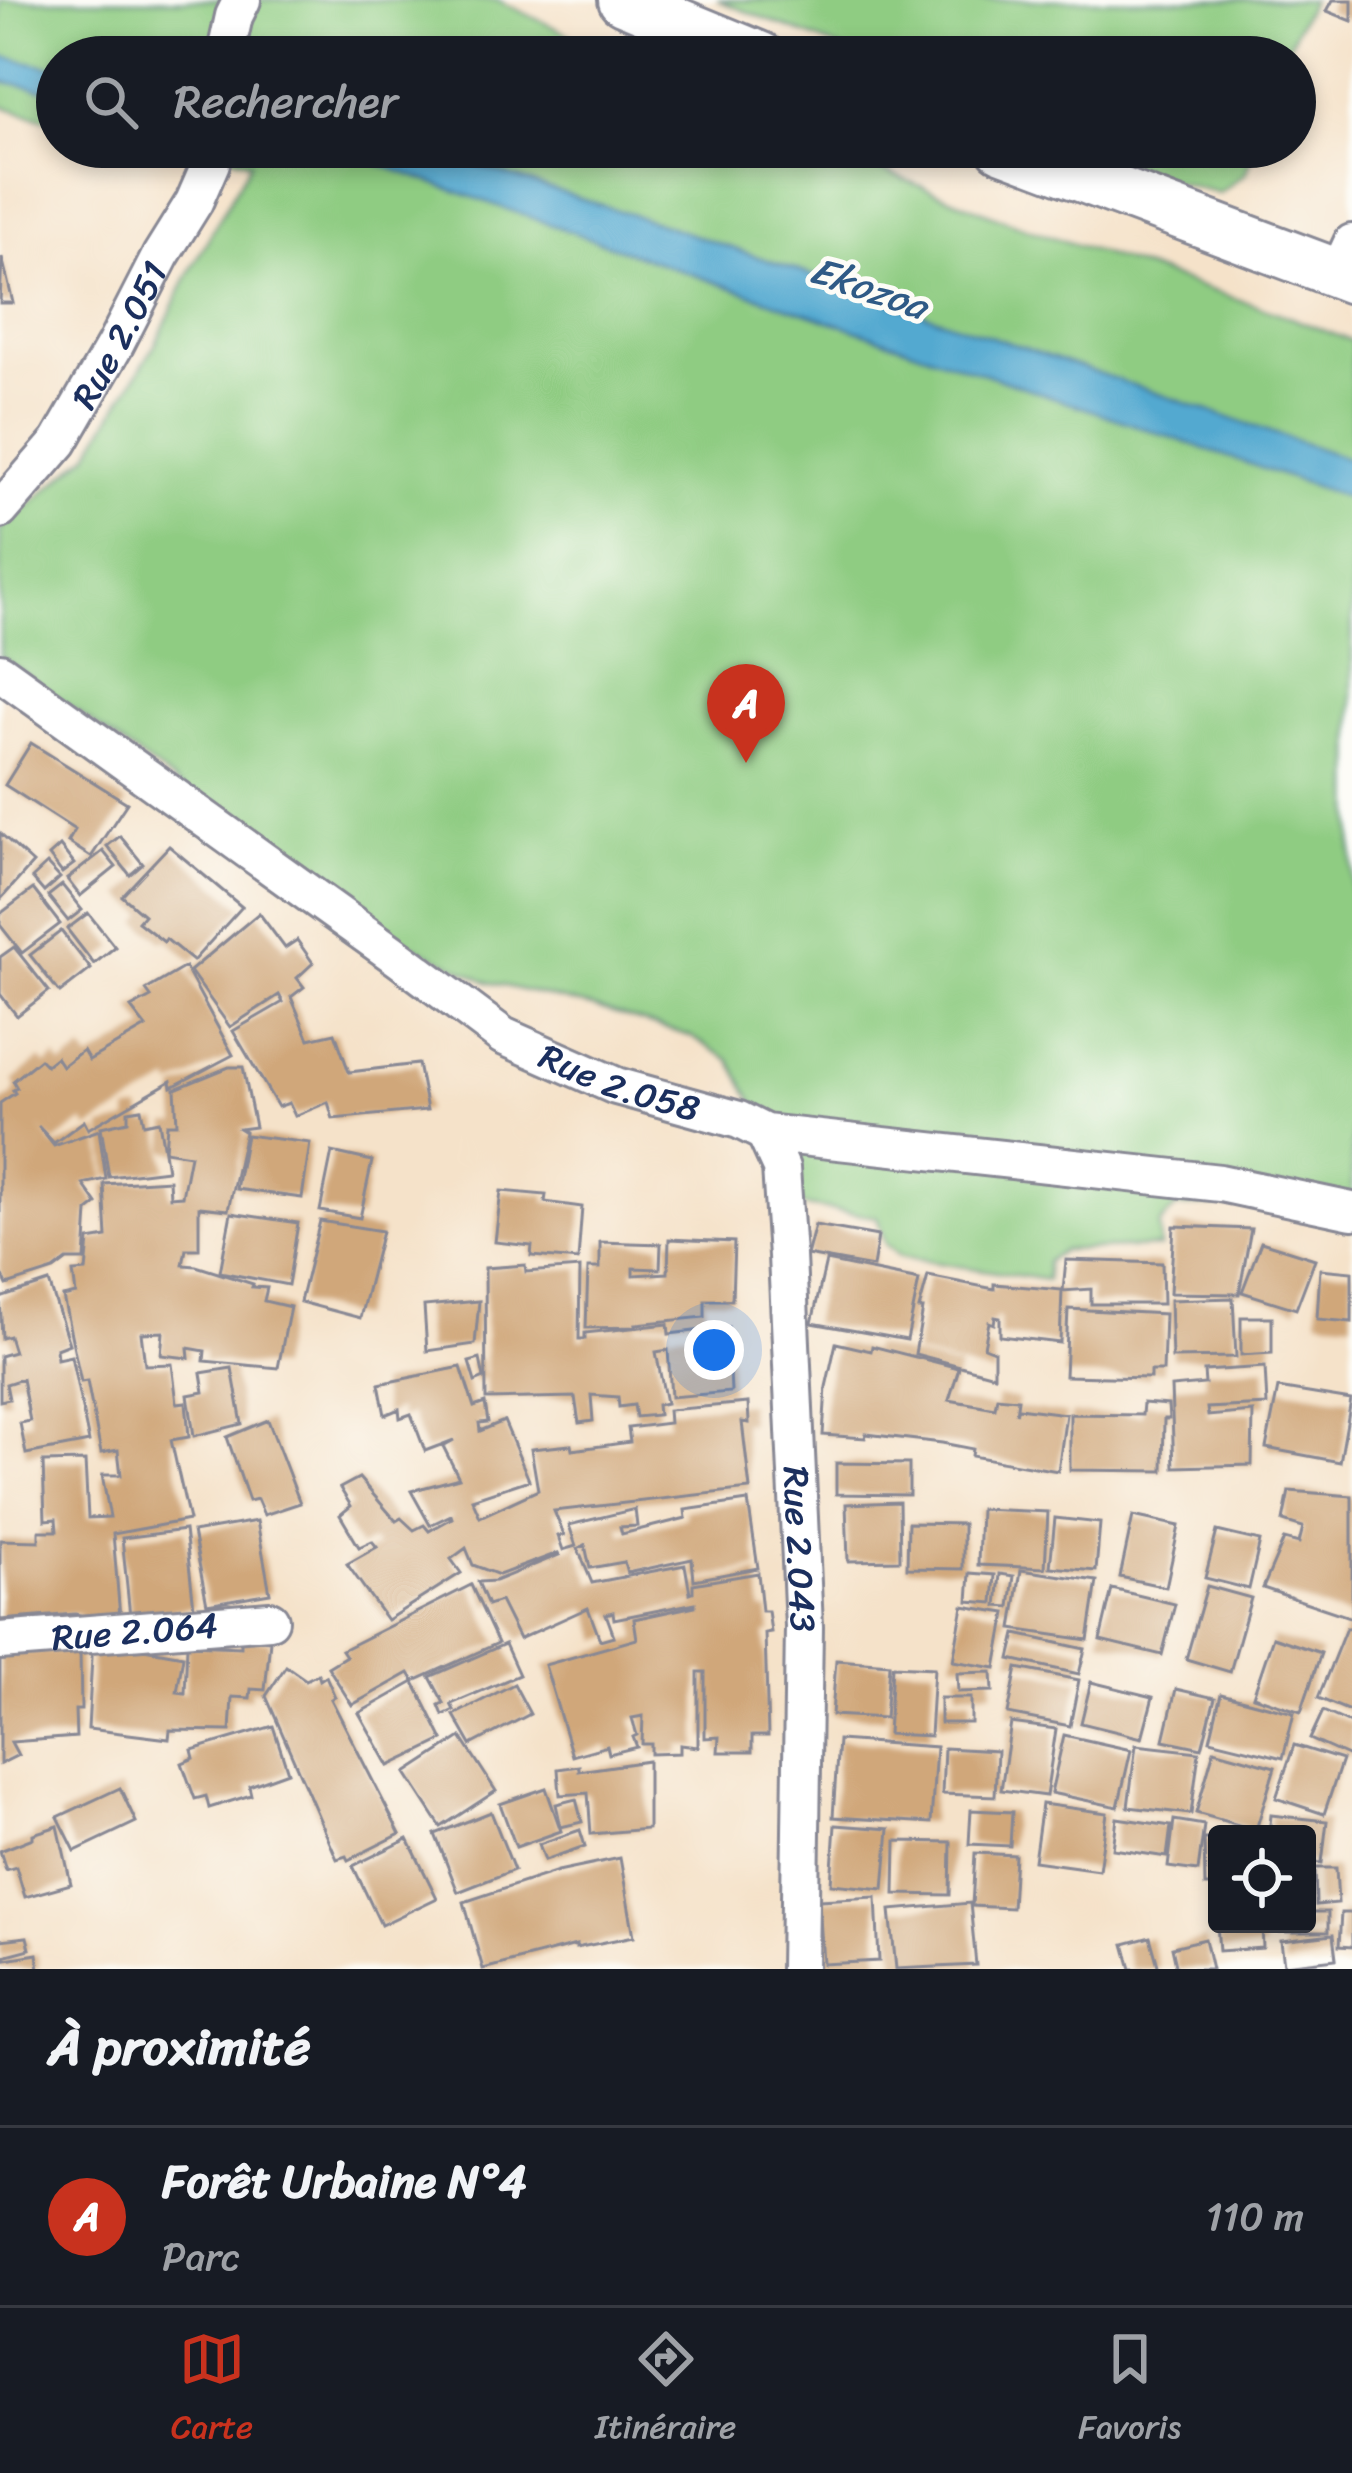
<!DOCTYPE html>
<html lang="fr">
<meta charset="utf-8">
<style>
body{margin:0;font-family:Sriracha,sans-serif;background:#20242c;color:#f1f3f6}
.controls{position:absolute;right:36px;bottom:36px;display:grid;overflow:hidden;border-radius:12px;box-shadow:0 6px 18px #0003}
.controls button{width:108px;height:108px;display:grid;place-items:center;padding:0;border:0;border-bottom:3px solid #363941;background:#171b24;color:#f1f3f6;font:60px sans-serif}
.you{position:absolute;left:714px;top:1350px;width:42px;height:42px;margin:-30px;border:9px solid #fff;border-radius:50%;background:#1a73e8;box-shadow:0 0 0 18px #1a73e833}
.badge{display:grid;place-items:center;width:78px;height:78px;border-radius:50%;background:#c8321e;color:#fff;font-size:39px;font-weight:700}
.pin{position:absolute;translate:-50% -99px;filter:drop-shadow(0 3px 6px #0008)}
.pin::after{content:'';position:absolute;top:63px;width:42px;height:36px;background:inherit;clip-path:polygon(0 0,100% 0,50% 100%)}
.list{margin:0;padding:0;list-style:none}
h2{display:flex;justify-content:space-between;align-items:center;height:156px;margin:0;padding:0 48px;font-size:51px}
h2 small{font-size:39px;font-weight:400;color:#9ea1a6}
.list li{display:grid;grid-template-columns:78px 1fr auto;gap:36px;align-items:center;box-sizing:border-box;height:180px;padding:0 48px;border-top:3px solid #363941}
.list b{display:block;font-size:45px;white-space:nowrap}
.list p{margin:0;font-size:39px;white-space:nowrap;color:#9ea1a6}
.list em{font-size:39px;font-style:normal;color:#9ea1a6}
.icon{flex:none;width:66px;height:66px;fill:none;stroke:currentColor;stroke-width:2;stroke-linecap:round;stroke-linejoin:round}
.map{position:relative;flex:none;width:1352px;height:1969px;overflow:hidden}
.search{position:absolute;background:#171b24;box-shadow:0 6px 18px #0003;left:36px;right:36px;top:36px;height:132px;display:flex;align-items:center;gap:30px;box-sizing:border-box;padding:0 42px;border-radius:66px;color:#9ea1a6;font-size:45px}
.sheet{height:336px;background:#171b24}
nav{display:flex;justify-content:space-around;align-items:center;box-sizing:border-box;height:168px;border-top:3px solid #363941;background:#171b24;font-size:33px;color:#9ea1a6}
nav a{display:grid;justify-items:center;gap:6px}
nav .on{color:#c8321e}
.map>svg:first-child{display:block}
.green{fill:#8fcc82;stroke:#557e70;stroke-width:3}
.water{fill:#53a9d0;stroke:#376c97;stroke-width:3}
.building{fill:#d0a77a}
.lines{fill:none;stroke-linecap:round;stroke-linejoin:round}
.street-casing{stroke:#888894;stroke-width:42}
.secondary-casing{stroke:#888894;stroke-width:54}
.street{stroke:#fff;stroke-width:36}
.secondary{stroke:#fff;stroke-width:48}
.labels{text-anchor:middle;stroke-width:10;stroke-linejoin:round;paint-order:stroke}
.street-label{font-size:36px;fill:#1b2f5e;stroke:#fdfcf7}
.water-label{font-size:39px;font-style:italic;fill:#2f5a86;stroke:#fdfcf7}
</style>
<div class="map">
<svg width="1352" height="1969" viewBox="0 0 1352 1969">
<rect width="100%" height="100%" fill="#fdfcf7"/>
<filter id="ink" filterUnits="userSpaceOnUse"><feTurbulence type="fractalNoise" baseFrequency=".00833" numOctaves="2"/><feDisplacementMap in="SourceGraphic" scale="24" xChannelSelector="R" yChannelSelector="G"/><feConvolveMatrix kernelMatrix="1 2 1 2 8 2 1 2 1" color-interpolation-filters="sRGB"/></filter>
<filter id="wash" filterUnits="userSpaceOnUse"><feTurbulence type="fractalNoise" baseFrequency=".004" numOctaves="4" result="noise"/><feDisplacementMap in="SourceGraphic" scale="48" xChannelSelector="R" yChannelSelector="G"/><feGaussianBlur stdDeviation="2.7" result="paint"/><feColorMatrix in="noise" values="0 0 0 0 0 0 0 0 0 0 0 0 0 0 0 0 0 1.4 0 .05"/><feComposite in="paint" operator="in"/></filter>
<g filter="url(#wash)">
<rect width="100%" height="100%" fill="#f5e2c9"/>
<g class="green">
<polygon points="0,0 497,0 616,57 57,57 57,122 0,106"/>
<polygon points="717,0 1312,0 1297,26 1284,57 862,57"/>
<polygon points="151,147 331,147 677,269 1352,499 1352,1229 1264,1204 1176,1207 1159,1225 1160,1247 1062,1250 1046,1262 1047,1280 900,1257 885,1244 877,1217 799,1205 774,1139 730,1060 690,1036 592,1007 488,982 375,927 0,656 0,530 88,455 156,343 188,275 251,162 217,152 181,155"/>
<polygon points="418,147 824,147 1020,226 1278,313 1352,341 1352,460 664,225"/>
<polygon points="1085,147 1254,147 1246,173 1219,193 1168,180"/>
</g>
<g class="water">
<polygon points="0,56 57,68 57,92 0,81"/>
<polygon points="331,147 418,147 664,225 1352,460 1352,499 677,269"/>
</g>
<g id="blocks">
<g class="building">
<polygon points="1333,0 1352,0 1352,21 1327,11"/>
<polygon points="2,257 13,303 0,303"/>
<polygon points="31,743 127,803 91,857 68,842 75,830 5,785"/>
<polygon points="0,833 33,863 0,900"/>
<polygon points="120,836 143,864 130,875 107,846"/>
<polygon points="60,846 74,864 62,873 49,856"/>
<polygon points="169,846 242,907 193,961 166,939 164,942 138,922 144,915 122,896"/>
<polygon points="103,851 116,867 80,896 67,879"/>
<polygon points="47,864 60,878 44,892 32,878"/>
<polygon points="62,885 82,910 68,921 48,896"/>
<polygon points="33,889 60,924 22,953 0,925 0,914"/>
<polygon points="88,913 115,947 94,964 67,929"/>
<polygon points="259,913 285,948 297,940 313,963 297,978 304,987 291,997 309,1039 335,1033 349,1072 418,1064 427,1110 333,1119 328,1102 295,1116 289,1103 278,1107 233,1031 283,1002 279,995 230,1027 190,971"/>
<polygon points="61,931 91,969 60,993 30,955"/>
<polygon points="14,947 49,991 17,1016 0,994 0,957"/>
<polygon points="185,967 233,1055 172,1087 171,1081 88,1129 84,1121 54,1143 38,1126 54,1146 99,1130 106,1179 83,1184 97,1204 88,1211 85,1260 67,1260 54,1270 7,1285 0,1270 0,1103 15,1093 13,1090 17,1088 13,1081 40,1059 46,1065 56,1057 62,1066 83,1050 89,1060 146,1027 131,1008 151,997 146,990"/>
<polygon points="229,1067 243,1067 255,1127 240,1129 245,1132 228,1210 199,1207 199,1249 186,1249 183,1265 196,1266 253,1284 252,1287 267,1288 264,1301 290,1307 278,1368 204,1361 205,1351 188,1348 189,1358 161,1355 163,1332 141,1333 145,1365 172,1364 177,1403 186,1402 189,1437 171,1440 189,1520 113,1534 120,1617 81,1621 80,1615 75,1614 0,1620 0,1540 39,1541 39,1531 57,1531 56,1519 45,1520 43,1462 85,1461 88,1518 110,1517 102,1475 121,1475 118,1450 101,1453 87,1381 81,1382 63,1297 76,1294 73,1272 86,1271 89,1240 107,1237 104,1184 169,1180 170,1197 182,1196 190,1155 165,1151 167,1124 177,1124 175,1089"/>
<polygon points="141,1109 144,1124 159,1121 167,1170 109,1177 101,1127 128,1121 128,1111"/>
<polygon points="246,1135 310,1143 302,1198 236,1189"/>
<polygon points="332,1152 372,1161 360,1218 320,1211"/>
<polygon points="501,1191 546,1195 545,1202 582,1207 578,1260 531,1256 532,1246 495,1242"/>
<polygon points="231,1213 298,1223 288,1285 220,1272"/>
<polygon points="320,1221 382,1231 360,1318 300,1302"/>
<polygon points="815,1225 878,1236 873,1267 807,1255"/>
<polygon points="1174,1226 1251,1229 1239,1294 1170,1293"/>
<polygon points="669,1239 734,1242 732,1300 705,1300 705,1317 636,1324 637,1327 586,1328 588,1268 600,1268 600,1242 661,1244 660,1269 633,1268 633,1275 668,1273"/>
<polygon points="1261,1242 1315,1259 1296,1309 1242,1292"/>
<polygon points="1066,1260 1162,1263 1163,1304 1091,1304 1091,1289 1063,1291"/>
<polygon points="826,1261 919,1280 907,1340 812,1323"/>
<polygon points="525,1265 526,1272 580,1268 579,1339 585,1339 585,1333 668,1324 669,1334 728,1327 731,1392 671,1397 668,1350 656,1352 666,1403 657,1405 658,1415 636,1417 634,1405 619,1407 618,1397 591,1395 593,1421 579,1423 575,1397 486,1399 485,1268"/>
<polygon points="1320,1269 1352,1272 1352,1322 1317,1319"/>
<polygon points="928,1276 994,1289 994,1284 1062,1290 1060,1343 1000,1336 1000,1318 995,1317 994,1324 989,1322 984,1347 994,1351 994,1375 915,1354 923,1309 919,1309"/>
<polygon points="49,1282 69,1344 56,1349 57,1359 71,1356 89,1442 26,1454 20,1423 30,1421 22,1379 6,1384 9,1399 0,1401 0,1356 14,1352 9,1336 2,1338 0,1298"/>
<polygon points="1233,1298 1236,1357 1172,1358 1170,1300"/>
<polygon points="479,1301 475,1344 427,1351 424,1306"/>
<polygon points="1068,1309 1165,1314 1163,1371 1150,1371 1150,1378 1065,1376"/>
<polygon points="1241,1317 1272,1317 1272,1353 1241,1355"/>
<polygon points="836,1343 871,1351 872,1346 959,1368 949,1400 995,1408 997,1397 1018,1399 1016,1414 1018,1408 1066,1414 1058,1471 972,1456 973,1449 942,1443 866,1434 865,1438 823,1435 826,1387"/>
<polygon points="480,1359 484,1378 475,1382 469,1362"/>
<polygon points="461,1367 474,1407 485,1403 488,1422 479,1423 480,1431 504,1421 529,1480 472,1499 480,1517 538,1490 531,1449 571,1445 572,1450 630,1442 628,1428 669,1423 668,1410 748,1403 749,1423 742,1422 750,1489 554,1511 564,1535 558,1536 563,1550 576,1546 569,1525 635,1509 637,1526 620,1527 622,1534 686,1518 685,1510 748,1501 758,1568 694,1580 692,1559 627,1573 624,1562 590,1568 585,1545 578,1549 592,1583 685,1565 690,1593 693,1592 693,1584 758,1573 762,1611 768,1611 771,1632 765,1633 768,1736 752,1736 752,1752 718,1752 719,1737 705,1738 705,1672 698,1672 698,1747 680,1745 680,1753 651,1754 651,1744 642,1744 643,1716 632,1718 637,1735 633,1737 637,1747 609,1754 607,1746 572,1756 545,1665 637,1639 634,1619 695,1606 695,1603 614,1619 613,1612 606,1614 614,1636 600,1640 588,1608 519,1639 500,1601 488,1605 478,1582 495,1581 559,1555 558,1553 499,1575 473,1565 466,1548 451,1559 461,1573 387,1620 347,1564 377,1547 372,1541 359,1547 340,1515 351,1506 340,1488 359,1478 396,1521 401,1518 414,1530 424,1525 429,1531 452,1518 451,1515 430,1525 411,1491 459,1478 443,1446 454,1440 425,1451 411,1414 400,1418 399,1409 385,1415 379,1384"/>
<polygon points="1265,1367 1267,1405 1207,1408 1208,1416 1253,1412 1252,1465 1174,1467 1171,1387 1205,1384 1204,1371"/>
<polygon points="232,1368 242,1424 194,1436 188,1395 204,1392 201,1373"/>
<polygon points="1278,1388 1351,1400 1340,1462 1266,1448"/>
<polygon points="1143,1403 1168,1405 1169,1419 1164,1419 1163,1471 1070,1470 1070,1414 1142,1415"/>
<polygon points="268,1420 300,1503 264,1515 257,1499 249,1501 227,1437"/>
<polygon points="836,1463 909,1464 909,1495 836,1494"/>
<polygon points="1289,1491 1352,1496 1352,1618 1263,1588 1284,1539 1299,1543 1303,1527 1283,1521"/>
<polygon points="899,1502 900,1560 848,1561 846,1504"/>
<polygon points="980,1509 1048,1512 1045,1568 978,1565"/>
<polygon points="1133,1516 1179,1526 1166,1587 1120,1577"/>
<polygon points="1055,1518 1100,1523 1096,1571 1050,1567"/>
<polygon points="257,1521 270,1593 207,1604 193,1532"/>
<polygon points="908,1523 963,1524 963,1569 907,1568"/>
<polygon points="185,1530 194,1607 130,1616 122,1538"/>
<polygon points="1217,1531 1260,1541 1249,1589 1205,1578"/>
<polygon points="1021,1570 1097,1581 1088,1640 1012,1629"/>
<polygon points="970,1573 995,1575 993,1603 968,1601"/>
<polygon points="1000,1574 1014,1576 1010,1607 997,1606"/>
<polygon points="471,1585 498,1643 414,1681 409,1673 352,1705 328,1667 346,1656 342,1650"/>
<polygon points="1207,1586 1251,1598 1230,1672 1186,1659"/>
<polygon points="1112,1589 1175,1604 1162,1655 1100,1640"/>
<polygon points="963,1606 1006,1613 996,1668 953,1661"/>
<polygon points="1346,1628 1352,1630 1352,1712 1318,1698"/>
<polygon points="1016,1634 1085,1649 1079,1674 1010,1659"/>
<polygon points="1273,1637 1321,1653 1301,1712 1253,1696"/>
<polygon points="241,1638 270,1641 265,1690 251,1689 250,1698 232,1697 230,1731 170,1730 169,1739 88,1729 93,1640 183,1656 177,1692 185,1693 187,1645 241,1647"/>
<polygon points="505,1644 519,1675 451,1704 454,1710 443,1715 439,1705 444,1703 430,1677"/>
<polygon points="80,1651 81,1710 75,1710 76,1737 11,1742 18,1755 0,1764 0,1652"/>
<polygon points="836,1660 889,1664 885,1718 832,1715"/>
<polygon points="286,1666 306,1680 318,1674 320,1680 326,1676 335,1697 331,1699 400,1834 348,1860 346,1856 337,1859 266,1696"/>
<polygon points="892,1666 934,1668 930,1736 888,1734"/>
<polygon points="1017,1668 1079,1680 1070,1726 1008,1714"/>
<polygon points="992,1672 993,1691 958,1692 957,1673"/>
<polygon points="414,1682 443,1740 389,1766 359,1713"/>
<polygon points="1091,1682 1153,1697 1142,1738 1081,1723"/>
<polygon points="514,1684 530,1714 471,1745 454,1715"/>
<polygon points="1176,1689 1215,1698 1202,1748 1164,1740"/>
<polygon points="1221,1694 1294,1713 1283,1758 1210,1740"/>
<rect x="940" y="1698" width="31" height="25"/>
<polygon points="1323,1711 1352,1724 1352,1758 1310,1739"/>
<polygon points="1011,1723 1056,1729 1046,1796 1001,1790"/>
<polygon points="273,1726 288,1772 249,1786 251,1795 209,1808 206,1796 195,1799 182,1763 194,1758 192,1750"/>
<polygon points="1064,1735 1131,1750 1118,1807 1051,1793"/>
<polygon points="461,1737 496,1791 441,1827 406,1773"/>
<polygon points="838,1740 936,1747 931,1823 833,1817"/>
<polygon points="1136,1745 1199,1752 1191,1814 1128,1807"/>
<polygon points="1294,1745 1342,1760 1324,1814 1276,1798"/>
<polygon points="944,1748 997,1751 995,1796 942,1794"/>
<polygon points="1214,1750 1275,1767 1256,1830 1196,1813"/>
<polygon points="648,1761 648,1829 591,1834 588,1793 560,1795 558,1769 579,1766 579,1771"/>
<polygon points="120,1788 136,1822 75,1851 58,1817"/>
<polygon points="546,1788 561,1831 516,1847 500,1804"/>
<polygon points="576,1799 582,1822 561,1827 556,1804"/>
<polygon points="1042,1804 1107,1813 1099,1870 1034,1861"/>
<polygon points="971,1810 1012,1812 1010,1846 969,1844"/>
<polygon points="491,1812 514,1870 458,1892 435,1834"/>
<polygon points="1271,1815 1327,1821 1322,1863 1307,1862 1307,1834 1269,1834"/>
<polygon points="1117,1818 1171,1826 1167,1857 1113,1849"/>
<polygon points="1174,1820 1204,1825 1198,1871 1168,1867"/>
<polygon points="835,1825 889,1829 884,1889 831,1884"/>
<polygon points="58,1826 71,1884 25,1897 16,1867 6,1870 0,1851 33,1838 33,1834"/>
<polygon points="580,1830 585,1846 545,1860 539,1844"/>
<polygon points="408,1839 437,1898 381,1925 353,1866"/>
<polygon points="1204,1839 1217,1839 1217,1886 1205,1886"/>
<polygon points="896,1841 951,1842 950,1895 895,1894"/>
<polygon points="975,1853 1015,1855 1012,1908 972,1906"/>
<polygon points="620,1858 634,1936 576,1948 576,1945 483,1969 464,1902 558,1871"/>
<polygon points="1315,1868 1336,1868 1338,1903 1316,1905"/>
<polygon points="876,1897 879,1961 823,1964 819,1900"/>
<polygon points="970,1903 976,1965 896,1969 890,1910"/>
<polygon points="1307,1912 1328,1912 1328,1932 1280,1932 1280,1924 1307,1924"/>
<polygon points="1341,1913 1352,1913 1352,1947 1339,1946"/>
<polygon points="1217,1924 1262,1924 1263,1948 1219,1951"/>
<polygon points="1333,1935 1336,1959 1284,1965 1281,1941"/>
<polygon points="27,1937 30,1949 0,1957 0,1940"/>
<polygon points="1150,1937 1159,1969 1131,1969 1124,1944"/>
<polygon points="1205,1939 1212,1969 1177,1969 1172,1947"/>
<polygon points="37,1954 39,1969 0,1969 0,1960"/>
</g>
</g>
</g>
<g filter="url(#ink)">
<use href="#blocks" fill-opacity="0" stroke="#888894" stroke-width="3"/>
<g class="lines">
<defs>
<g id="street">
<polyline points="225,57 234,16 242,0"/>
<polyline points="1338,273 1352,243"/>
<path id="s1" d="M0,510l59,-68 56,-97 46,-90 33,-53 17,-39 -3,-16"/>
<path id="s2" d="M0,672l400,287 103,77 113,50 123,34 26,13 455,50 132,28"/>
<path id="s3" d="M765,1133l16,35 6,88 17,371 -5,342"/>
<path id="s4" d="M0,1641l270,-21"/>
</g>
<g id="secondary">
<polyline points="623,0 761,57"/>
<polyline points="1001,147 1352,279"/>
</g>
</defs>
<use href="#street" class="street-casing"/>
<use href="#secondary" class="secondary-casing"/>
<use href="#street" class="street"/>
<use href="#secondary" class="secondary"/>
</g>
</g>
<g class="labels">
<g class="street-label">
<text dy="13" stroke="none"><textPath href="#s1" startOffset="213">Rue 2.051</textPath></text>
<text dy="13" stroke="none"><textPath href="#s2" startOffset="747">Rue 2.058</textPath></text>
<text dy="13" stroke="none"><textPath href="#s3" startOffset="420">Rue 2.043</textPath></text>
<text dy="13" stroke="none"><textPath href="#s4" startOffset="135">Rue 2.064</textPath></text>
</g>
<g class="water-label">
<text transform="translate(869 287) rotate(19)" y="14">Ekozoa</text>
</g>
</g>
</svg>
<div class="controls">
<button><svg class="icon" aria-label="locate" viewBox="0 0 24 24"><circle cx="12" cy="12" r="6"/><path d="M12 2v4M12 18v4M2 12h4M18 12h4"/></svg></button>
</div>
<div class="you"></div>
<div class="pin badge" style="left:746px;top:763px">A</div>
<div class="search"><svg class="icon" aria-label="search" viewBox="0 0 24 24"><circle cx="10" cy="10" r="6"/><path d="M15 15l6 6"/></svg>Rechercher</div>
</div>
<section class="sheet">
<h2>À proximité<small></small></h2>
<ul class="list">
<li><span class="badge">A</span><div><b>Forêt Urbaine N°4</b><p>Parc</p></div><em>110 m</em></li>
</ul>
</section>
<nav>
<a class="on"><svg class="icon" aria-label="map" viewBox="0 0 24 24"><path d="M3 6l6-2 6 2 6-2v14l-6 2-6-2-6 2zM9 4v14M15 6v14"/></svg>Carte</a>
<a><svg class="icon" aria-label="directions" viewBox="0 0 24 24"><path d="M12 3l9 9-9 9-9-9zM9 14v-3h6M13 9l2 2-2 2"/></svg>Itinéraire</a>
<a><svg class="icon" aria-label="saved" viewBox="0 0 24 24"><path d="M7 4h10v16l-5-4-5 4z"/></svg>Favoris</a>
</nav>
